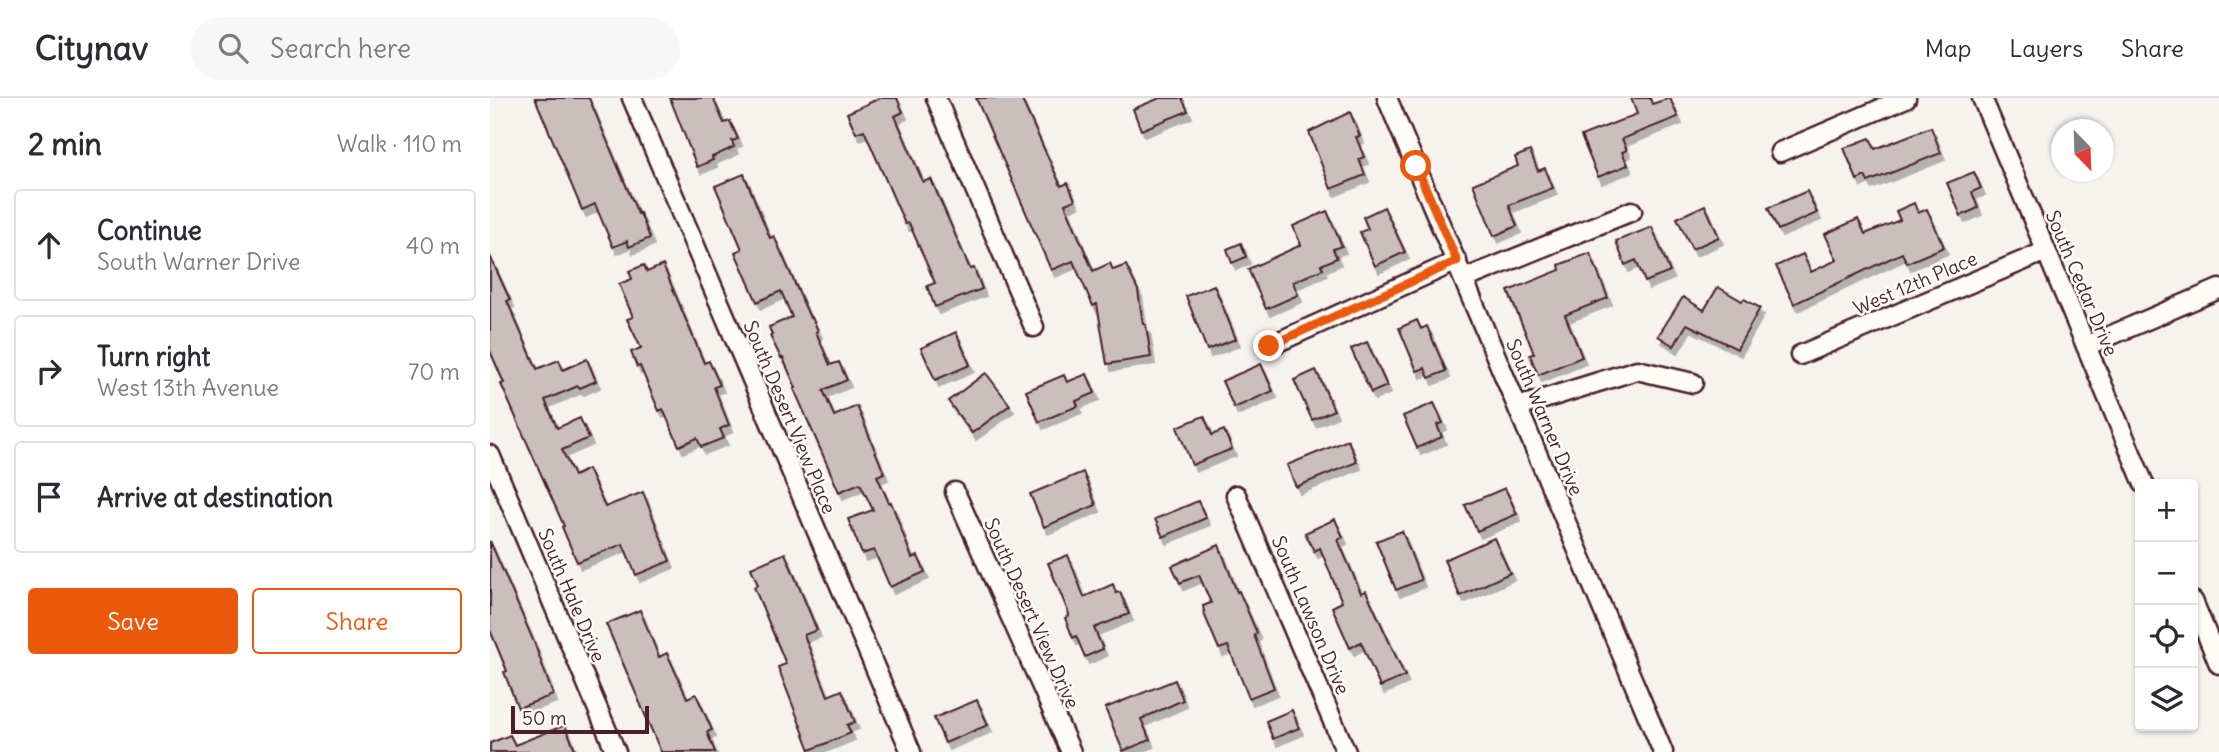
<!DOCTYPE html>
<meta charset="utf-8">
<style>
body{margin:0;font-family:Delius,sans-serif;background:#f7f7f7;color:#2b2b33}
.controls{position:absolute;right:21px;bottom:21px;display:grid;overflow:hidden;border-radius:7px;box-shadow:0 2px 5px #0004}
.controls button{width:63px;height:63px;display:grid;place-items:center;padding:0;border:0;border-bottom:2px solid #e1e1e2;background:#fff;color:#2b2b33;font:35px sans-serif}
.compass{position:absolute;left:1561px;top:21px;width:63px;height:63px;border-radius:50%;background:#fff;box-shadow:0 2px 5px #0004;rotate:157deg}
.scale{position:absolute;left:21px;bottom:18px;width:138px;box-sizing:border-box;padding-left:7px;border:4px solid #4a1f2b;border-top:0;font-size:19px;line-height:24px;white-space:nowrap;color:#4a1f2b;-webkit-text-stroke:5px #fdfcf7;paint-order:stroke}
.stop{position:absolute;width:21px;height:21px;margin:-16px;border:5px solid #ea580c;border-radius:50%;background:#fff}
.stop.end{background:#ea580c;border-color:#fff;box-shadow:0 2px 7px #0008}
.list{margin:0;padding:0;list-style:none}
h2{display:flex;justify-content:space-between;align-items:center;height:91px;margin:0;padding:0 28px;font-size:30px}
h2 small{font-size:23px;font-weight:400;color:#7c7c81}
.list li{display:grid;grid-template-columns:46px 1fr auto;gap:21px;align-items:center;box-sizing:border-box;height:112px;margin:0 14px 14px;padding:0 14px;border:2px solid #e1e1e2;border-radius:7px}
.list b{display:block;font-size:26px;white-space:nowrap}
.list p{margin:0;font-size:23px;white-space:nowrap;color:#7c7c81}
.list em{font-size:23px;font-style:normal;color:#7c7c81}
.actions{display:flex;gap:14px;padding:21px 28px}
.actions a{flex:1;padding:16px 0;border:2px solid #ea580c;border-radius:7px;text-align:center;font-size:24px;color:#ea580c}
.actions .main{background:#ea580c;color:#fff}
.icon{flex:none;width:38px;height:38px;fill:none;stroke:currentColor;stroke-width:2;stroke-linecap:round;stroke-linejoin:round}
.map{position:relative;flex:none;width:1729px;height:654px;overflow:hidden}
header{display:flex;align-items:center;gap:42px;box-sizing:border-box;height:98px;padding:0 35px;background:#fff;border-bottom:2px solid #e1e1e2}
header strong{font-size:33px}
nav{display:flex;gap:38px;margin-inline-start:auto;font-size:24px}
.search{width:490px;height:63px;background:#f7f7f7;display:flex;align-items:center;gap:18px;box-sizing:border-box;padding:0 24px;border-radius:38px;color:#7c7c81;font-size:26px}
main{display:flex}
aside{flex:1;background:#fff}
.map>svg:first-child{display:block}
.building{fill:#cbbfbe;stroke:#4a1f2b;stroke-width:2;filter:url(#shadow)}
.lines{fill:none;stroke-linecap:round;stroke-linejoin:round}
.street-casing{stroke:#4a1f2b;stroke-width:23}
.street{stroke:#fdfcf7;stroke-width:18}
.route{stroke:#ea580c;stroke-width:9}
.labels{text-anchor:middle;stroke-width:5;stroke-linejoin:round;paint-order:stroke}
.street-label{font-size:19px;fill:#4a1f2b;stroke:#fdfcf7}
</style>
<header>
<strong>Citynav</strong>
<div class="search"><svg class="icon" aria-label="search" viewBox="0 0 24 24"><circle cx="10" cy="10" r="6"/><path d="M15 15l6 6"/></svg>Search here</div>
<nav><a>Map</a><a>Layers</a><a>Share</a></nav>
</header>
<main>
<aside>
<h2>2 min<small>Walk · 110 m</small></h2>
<ul class="list">
<li><svg class="icon" aria-label="ahead" viewBox="0 0 24 24"><path d="M12 20V5M6 11l6-6 6 6"/></svg><div><b>Continue</b><p>South Warner Drive</p></div><em>40 m</em></li>
<li><svg class="icon" aria-label="right" viewBox="0 0 24 24"><path d="M7 20v-9h11M14 6l5 5-5 5"/></svg><div><b>Turn right</b><p>West 13th Avenue</p></div><em>70 m</em></li>
<li><svg class="icon" aria-label="arrive" viewBox="0 0 24 24"><path d="M6 21V4h12l-3 4 3 4H6"/></svg><div><b>Arrive at destination</b></div></li>
</ul>
<div class="actions"><a class="main">Save</a><a>Share</a></div>
</aside>
<div class="map">
<svg width="1729" height="654" viewBox="0 0 1729 654">
<defs>
<filter id="shadow"><feDropShadow dx="4" dy="7" stdDeviation="0" flood-color="#0004"/></filter>
</defs>
<rect width="100%" height="100%" fill="#f6f3ef"/>
<filter id="ink" filterUnits="userSpaceOnUse"><feTurbulence type="fractalNoise" baseFrequency=".0143" numOctaves="2"/><feDisplacementMap in="SourceGraphic" scale="14" xChannelSelector="R" yChannelSelector="G"/><feConvolveMatrix kernelMatrix="1 2 1 2 8 2 1 2 1" color-interpolation-filters="sRGB"/></filter>
<g filter="url(#ink)">
<g class="building">
<polygon points="45,0 99,0 148,116 150,115 160,140 139,149 137,143 123,149 105,106 92,112"/>
<polygon points="180,0 223,0 234,25 240,23 248,41 242,43 244,49 222,59 223,62 207,69"/>
<polygon points="390,0 407,0 413,14 405,18 433,84 441,81 480,171 484,170 492,191 445,209 437,188 445,185 419,125 415,126 374,32 366,35 357,15"/>
<polygon points="486,0 531,0 571,88 578,85 585,102 575,106 603,173 620,165 623,172 636,167 648,192 653,226 656,227 661,259 617,266 607,206 603,208 583,163 561,172"/>
<polygon points="670,0 692,0 698,13 651,32 643,11"/>
<polygon points="1141,0 1160,0 1162,6 1180,0 1188,19 1132,41 1137,52 1132,54 1138,67 1108,79 1091,38 1147,16"/>
<polygon points="860,14 870,38 866,39 874,59 869,61 875,77 841,91 819,34"/>
<polygon points="1441,29 1451,55 1378,84 1375,78 1367,82 1354,50 1380,40 1385,51"/>
<polygon points="1040,53 1048,73 1055,70 1063,90 1019,107 1027,128 1004,138 983,86 1028,68 1025,59"/>
<polygon points="1484,74 1491,90 1482,94 1488,110 1471,118 1457,85"/>
<polygon points="254,76 280,140 284,138 317,213 320,220 322,219 328,233 326,234 340,267 349,264 357,282 333,292 344,318 367,308 394,375 387,378 399,405 401,404 422,460 428,458 435,474 400,489 384,452 372,456 358,421 383,412 370,385 349,394 304,291 306,290 293,260 291,260 280,238 282,237 279,229 302,219 291,193 267,204 245,154 252,151 225,88"/>
<polygon points="1317,93 1327,115 1288,132 1278,110"/>
<polygon points="1424,105 1428,115 1437,111 1454,149 1417,165 1412,155 1304,206 1286,168 1313,156 1321,174 1347,162 1335,136 1368,121 1375,136 1410,122 1406,113"/>
<polygon points="1215,107 1229,139 1202,151 1187,120"/>
<polygon points="894,109 915,154 885,168 870,134 878,131 873,119"/>
<polygon points="837,113 852,148 843,151 847,160 831,167 833,171 803,184 808,197 776,211 758,171 811,147 803,128"/>
<polygon points="1162,129 1180,174 1155,184 1146,162 1135,167 1126,143"/>
<polygon points="751,145 756,159 742,165 737,151"/>
<polygon points="1100,155 1118,200 1075,217 1092,259 1048,277 1040,257 1044,255 1018,193 1070,172 1069,167"/>
<polygon points="0,158 20,202 17,203 47,271 69,262 73,272 97,261 106,283 90,290 88,288 55,302 67,330 90,320 99,340 72,352 84,378 98,371 115,409 153,394 180,463 146,477 133,446 87,464 72,429 74,428 11,286 14,285 0,253"/>
<polygon points="154,167 157,174 173,167 214,265 219,263 230,287 224,289 239,327 230,331 234,340 211,349 207,340 189,348 173,311 169,313 150,268 147,269 141,254 151,250 137,221 143,219 129,186 142,181 139,173"/>
<polygon points="724,187 746,241 717,252 696,198"/>
<polygon points="1228,189 1252,203 1254,201 1270,210 1247,251 1197,226 1184,248 1168,238 1193,199 1214,212"/>
<polygon points="927,222 931,231 937,228 956,273 939,280 935,270 927,273 909,230"/>
<polygon points="466,234 480,267 445,282 431,250"/>
<polygon points="877,244 897,288 881,295 861,251"/>
<polygon points="771,266 783,293 744,310 732,283"/>
<polygon points="826,272 844,312 822,322 804,282"/>
<polygon points="496,275 520,307 482,335 458,303"/>
<polygon points="597,276 605,295 586,303 588,308 549,324 536,293 574,277 577,284"/>
<polygon points="944,305 953,325 947,327 952,339 927,350 913,318"/>
<polygon points="714,318 722,337 734,332 742,351 702,367 687,329"/>
<polygon points="858,342 867,364 806,389 797,367"/>
<polygon points="593,374 606,407 554,429 540,396"/>
<polygon points="1015,390 1027,416 987,433 975,407"/>
<polygon points="708,403 716,420 673,439 665,421"/>
<polygon points="845,421 853,439 848,442 871,495 876,493 915,578 890,589 871,544 860,550 842,509 852,504 830,450 824,453 815,435"/>
<polygon points="912,433 931,482 906,492 886,443"/>
<polygon points="1004,440 1020,475 970,498 954,462"/>
<polygon points="0,443 44,544 63,597 28,610 14,574 17,573 0,532"/>
<polygon points="729,447 747,494 749,493 767,535 764,537 784,590 759,600 738,548 729,551 715,518 713,508 721,505 709,477 690,485 682,468"/>
<polygon points="295,455 327,532 314,537 338,598 352,592 365,624 357,627 361,635 320,652 288,569 296,566 264,489 268,487 261,470"/>
<polygon points="578,457 594,499 623,486 626,495 630,494 639,516 604,530 613,551 595,559 586,538 583,540 575,520 579,518 579,516 558,465"/>
<polygon points="150,512 169,559 177,555 197,600 206,596 222,632 217,634 225,654 171,654 116,526"/>
<polygon points="685,582 693,602 651,621 660,642 633,653 615,610"/>
<polygon points="487,602 498,627 455,645 444,620"/>
<polygon points="802,612 809,630 783,641 776,623"/>
<polygon points="75,627 86,654 0,654 0,645 20,637 25,647"/>
</g>
<g class="lines">
<defs>
<g id="street">
<polyline points="142,0 421,654"/>
<polyline points="446,0 544,229"/>
<polyline points="897,0 1173,654"/>
<polyline points="1492,0 1654,386"/>
<polyline points="1290,54 1416,0"/>
<polyline points="974,181 1142,113"/>
<polyline points="779,248 967,163"/>
<polyline points="1596,248 1729,191"/>
<polyline points="1310,257 1556,153"/>
<polyline points="1028,309 1147,272 1203,285"/>
<polyline points="0,357 126,654"/>
<polyline points="465,394 581,654"/>
<polyline points="746,397 856,654"/>
<polyline points="1703,503 1729,566"/>
</g>
</defs>
<use href="#street" class="street-casing"/>
<use href="#street" class="street"/>
</g>
</g>
<g class="lines" filter="url(#ink)">
<polyline class="route" points="779,248 967,163 926,68"/>
</g>
<g class="labels">
<g class="street-label">
<text transform="translate(1425 185) rotate(-23)" y="7">West 12th Place</text>
<text transform="translate(1592 185) rotate(67)" y="7">South Cedar Drive</text>
<text transform="translate(300 319) rotate(67)" y="7">South Desert View Place</text>
<text transform="translate(1055 319) rotate(67)" y="7">South Warner Drive</text>
<text transform="translate(82 497) rotate(67)" y="7">South Hale Drive</text>
<text transform="translate(542 515) rotate(66)" y="7">South Desert View Drive</text>
<text transform="translate(821 517) rotate(67)" y="7">South Lawson Drive</text>
</g>
</g>
</svg>
<div class="controls">
<button>+</button>
<button>−</button>
<button><svg class="icon" aria-label="locate" viewBox="0 0 24 24"><circle cx="12" cy="12" r="6"/><path d="M12 2v4M12 18v4M2 12h4M18 12h4"/></svg></button>
<button><svg class="icon" aria-label="layers" viewBox="0 0 24 24"><path d="M12 4l9 5-9 5-9-5zM3 14l9 5 9-5"/></svg></button>
</div>
<svg class="compass" viewBox="-18 -18 36 36"><path d="M0-13l5 13h-10z" fill="#e53935"/><path d="M0 13l5-13h-10z" fill="#7c7c81"/></svg>
<div class="scale">50 m</div>
<div class="stop" style="left:926px;top:68px"></div>
<div class="stop end" style="left:779px;top:248px"></div>
</div>
</main>
